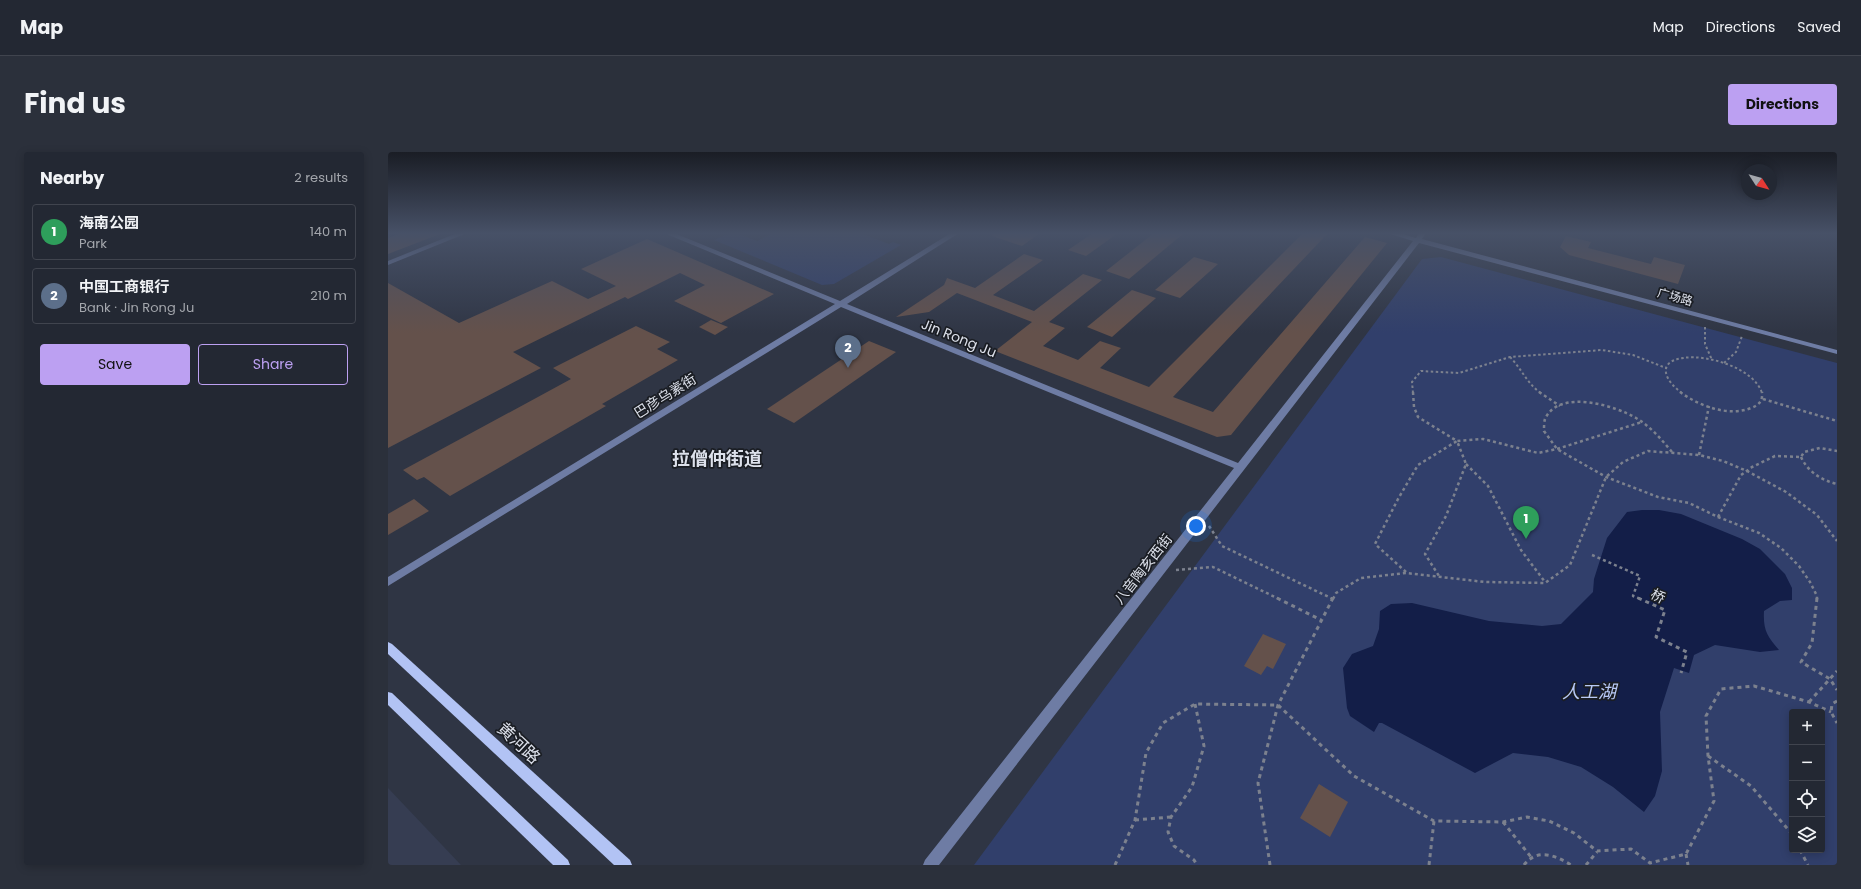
<!DOCTYPE html>
<meta charset="utf-8">
<style>
body{margin:0;font-family:Poppins,"Noto Sans SC",sans-serif;background:#2b303b;color:#f1f3f6}
.controls{position:absolute;right:12px;bottom:12px;display:grid;overflow:hidden;border-radius:4px;box-shadow:0 2px 10px #0003}
.controls button{width:36px;height:36px;display:grid;place-items:center;padding:0;border:0;border-bottom:1px solid #40444e;background:#232833;color:#f1f3f6;font:20px sans-serif}
.compass{position:absolute;left:1353px;top:12px;width:36px;height:36px;border-radius:50%;background:#232833;box-shadow:0 2px 10px #0003;rotate:126deg}
.you{position:absolute;left:808px;top:374px;width:14px;height:14px;margin:-10px;border:3px solid #fff;border-radius:50%;background:#1a73e8;box-shadow:0 0 0 6px #1a73e833}
.badge{display:grid;place-items:center;width:26px;height:26px;border-radius:50%;background:#bca0f2;color:#fff;font-size:13px;font-weight:700}
.pin{position:absolute;translate:-50% -33px;filter:drop-shadow(0 1px 2px #0008)}
.pin::after{content:'';position:absolute;top:21px;width:14px;height:12px;background:inherit;clip-path:polygon(0 0,100% 0,50% 100%)}
.list{margin:0;padding:0;list-style:none}
h2{display:flex;justify-content:space-between;align-items:center;height:52px;margin:0;padding:0 16px;font-size:17px}
h2 small{font-size:13px;font-weight:400;color:#a3a6ac}
.list li{display:grid;grid-template-columns:26px 1fr auto;gap:12px;align-items:center;box-sizing:border-box;height:56px;margin:0 8px 8px;padding:0 8px;border:1px solid #40444e;border-radius:4px}
.list b{display:block;font-size:15px;white-space:nowrap}
.list p{margin:0;font-size:13px;white-space:nowrap;color:#a3a6ac}
.list em{font-size:13px;font-style:normal;color:#a3a6ac}
.actions{display:flex;gap:8px;padding:12px 16px}
.actions a{flex:1;padding:9px 0;border:1px solid #bca0f2;border-radius:4px;text-align:center;font-size:14px;color:#bca0f2}
.actions .main{background:#bca0f2;color:#111}
.icon{flex:none;width:22px;height:22px;fill:none;stroke:currentColor;stroke-width:2;stroke-linecap:round;stroke-linejoin:round}
.map{position:relative;flex:none;width:1449px;height:713px;overflow:hidden;border-radius:4px}
header{display:flex;align-items:center;gap:24px;box-sizing:border-box;height:56px;padding:0 20px;background:#232833;border-bottom:1px solid #40444e}
header strong{font-size:19px}
nav{display:flex;gap:22px;margin-inline-start:auto;font-size:14px}
.intro{display:flex;align-items:center;justify-content:space-between;box-sizing:border-box;height:96px;padding:0 24px}
h1{margin:0;font-size:28px}
.button{padding:10px 18px;border-radius:4px;background:#bca0f2;color:#111;font-size:14px;font-weight:700}
main{display:flex;gap:24px;padding:0 24px}
aside{flex:1;background:#232833;border-radius:4px;box-shadow:0 2px 10px #0003}
.map>svg:first-child{display:block}
.built{fill:#363d52}
.green{fill:#313f6b;fill-rule:evenodd}
.water{fill:#131e48}
.building{fill:#64514b}
.lines{fill:none;stroke-linecap:round;stroke-linejoin:round}
.path-far2{stroke:#7c818e;stroke-width:2;stroke-dasharray:2.5 2.5;stroke-linecap:butt}
.path-far1{stroke:#7c818e;stroke-width:2.5;stroke-dasharray:3 3;stroke-linecap:butt}
.path{stroke:#7c818e;stroke-width:3;stroke-dasharray:4 4;stroke-linecap:butt}
.minor{fill:#6e7ca4;fill-rule:evenodd}
.major{fill:#b2c3f4;fill-rule:evenodd}
.labels{text-anchor:middle;stroke-width:3.5;stroke-linejoin:round;paint-order:stroke}
.far-street-label{font-size:12px;fill:#dde1eb;stroke:#1a1d23}
.street-label{font-size:14px;fill:#dde1eb;stroke:#1a1d23}
.near-street-label{font-size:17px;fill:#dde1eb;stroke:#1a1d23}
.district-label{font-size:18px;font-weight:bold;fill:#dde1eb;stroke:#1a1d23}
.near-water-label{font-size:18px;font-style:italic;fill:#b8c9f6;stroke:#1a1d23}
</style>
<header>
<strong>Map</strong>
<nav><a>Map</a><a>Directions</a><a>Saved</a></nav>
</header>
<div class="intro"><h1>Find us</h1><a class="button">Directions</a></div>
<main>
<aside>
<h2>Nearby<small>2 results</small></h2>
<ul class="list">
<li><span class="badge" style="background:#2e9e5b">1</span><div><b>海南公园</b><p>Park</p></div><em>140 m</em></li>
<li><span class="badge" style="background:#5c6f8a">2</span><div><b>中国工商银行</b><p>Bank · Jin Rong Ju</p></div><em>210 m</em></li>
</ul>
<div class="actions"><a class="main">Save</a><a>Share</a></div>
</aside>
<div class="map">
<svg width="1449" height="713" viewBox="0 0 1449 713">
<rect width="100%" height="100%" fill="#2f3544"/>
<polygon class="built" points="0,636 73,713 0,713"/>
<g class="green">
<polygon points="342,81 348,81 369,89 385,81 472,81 501,92 505,90 513,93 446,132 434,133 326,88"/>
<path d="M1053,105l396,106v502h-863l448,-606zM1404,560h30v138h-30z"/>
</g>
<path class="water" d="M1254,358h17l22,4 61,25 18,10 25,25 7,14v12l-12,1 -16,10c-1,19 3,25 15,39l-19,2 -45,-7 -21,10 -5,18 -15,-5 -14,44 2,59 -7,25 -11,16 -31,-25 -32,-20 -33,-10 -35,-4 -38,20 -93,-50h-3l-5,9 -24,-16 -3,-8 -4,-40 9,-14 21,-8 6,-17 1,-18 11,-7 21,-1 77,18 53,5 19,-2 32,-32 1,-13 13,-41 20,-26z"/>
<g class="building">
<polygon points="13,81 52,81 52,82 0,102 0,86"/>
<polygon points="605,81 652,81 634,94 604,84"/>
<polygon points="705,81 730,81 698,104 680,98"/>
<polygon points="766,81 796,81 741,127 718,119"/>
<polygon points="915,81 940,81 785,245 825,260 977,85 999,91 843,283 829,285 607,199 644,170 569,141 541,160 508,165 556,133 559,126 587,136 636,102 655,108 605,143 646,159 695,122 714,128 661,170 677,176 655,194 690,208 712,189 733,196 712,216 761,235"/>
<polygon points="1178,84 1203,90 1200,96 1263,112 1266,105 1297,113 1290,132 1181,103 1172,95"/>
<polygon points="259,87 386,142 333,171 286,149 317,133 292,121 240,147 237,145 125,200 153,216 0,296 0,131 71,171 164,129 200,147 228,134 193,117"/>
<polygon points="806,105 830,112 792,146 767,138"/>
<polygon points="744,138 768,146 724,185 699,175"/>
<polygon points="323,168 340,175 327,183 311,175"/>
<polygon points="248,174 282,190 269,197 290,208 214,252 218,254 62,344 36,325 29,328 15,318 183,227 165,216"/>
<polygon points="481,189 508,200 406,271 379,257"/>
<polygon points="26,347 41,359 0,383 0,362"/>
<polygon points="875,482 898,492 885,517 879,514 873,523 856,514"/>
<polygon points="931,632 960,650 942,685 912,666"/>
</g>
<g class="lines">
<g class="path-far2">
<polyline points="1317,175 1317,192 1324,208"/>
<path d="M1122,205c11,11 18,28 31,36"/>
<polyline points="1336,211 1348,200 1354,184"/>
<polyline points="1025,241 1024,230 1033,219 1071,221 1122,205 1214,198 1245,203 1278,216"/>
<path d="M1294,241c-16,-11 -27,-31 1,-35 24,-4 71,10 79,35"/>
</g>
<g class="path-far1">
<polyline points="1025,240 1026,255 1030,265 1069,289 1095,287 1150,301 1169,297 1254,270"/>
<polyline points="1151,240 1172,254"/>
<path d="M1292,240c19,14 48,25 71,16 8,-3 12,-7 11,-16"/>
<polyline points="1375,247 1449,269"/>
<path d="M1284,300c-11,-13 -21,-25 -36,-34 -20,-12 -77,-30 -91,1 -1,3 -1,8 -1,12l13,18 49,28 52,20 31,6 29,14 41,16 22,15 18,18 11,16 7,14v3"/>
<polyline points="1311,303 1321,254"/>
<path d="M1413,305c7,15 20,23 36,27"/>
<polyline points="1078,312 1100,334 1133,398 1157,430"/>
<polyline points="1330,365 1353,323 1364,315 1387,304 1413,305 1416,300 1432,296 1449,299"/>
<polyline points="821,374 834,394 945,447"/>
<polyline points="1204,403 1252,424 1245,444 1253,447"/>
<polyline points="788,418 825,415 891,447"/>
<polyline points="1018,420 987,392 1010,347 1030,313 1069,289 1078,312 1058,364 1037,402 1051,424"/>
<polyline points="945,447 948,441 973,426 1018,421 1097,430 1157,431 1182,413 1218,325 1235,310 1260,299 1311,303 1335,309 1359,319 1398,340 1429,363 1449,389"/>
</g>
<g class="path">
<polyline points="889,446 933,468"/>
<polyline points="944,446 945,447"/>
<polyline points="1250,446 1277,458 1268,485 1299,500 1293,521"/>
<polyline points="1429,446 1424,491 1413,510 1442,527 1449,538"/>
<polyline points="1449,549 1444,552 1443,560 1449,571"/>
<polyline points="1421,550 1449,519"/>
<polyline points="807,552 816,594 804,635 783,665 780,680 786,694 806,708 809,713"/>
<polyline points="1320,604 1363,634 1404,682"/>
<polyline points="747,668 783,665"/>
<polyline points="1115,670 1143,705"/>
<polyline points="1412,698 1420,713"/>
<polyline points="1298,702 1300,713"/>
<polyline points="727,713 747,668 758,601 775,571 807,552 890,553 966,624 1046,669 1115,670 1139,665 1161,669 1186,681 1209,699 1243,697 1262,711 1298,702 1326,649 1320,604 1318,564 1333,537 1366,534 1421,550 1443,560"/>
<polyline points="882,713 870,631 890,553 945,446"/>
<polyline points="1041,713 1046,669"/>
<path d="M1136,713c13,-17 31,-10 47,0"/>
<polyline points="1198,713 1209,700"/>
</g>
<g class="minor">
<polygon points="69,81 79,81 0,113 0,109"/>
<polygon points="276,81 286,81 452,149 563,81 571,81 459,152 850,311 1025,89 999,81 1011,81 1028,86 1031,81 1038,81 1034,87 1449,198 1449,202 1031,91 551,713 535,713 537,708 846,316 453,155 0,434 0,425 447,152"/>
</g>
<g class="major">
<polygon points="0,490 4,492 242,708 244,713 226,713 0,502"/>
<polygon points="0,540 4,541 180,708 182,713 165,713 0,553"/>
</g>
</g>
<linearGradient id="sky" x2="0" y2="1"><stop stop-color="#1a1d25"/><stop offset="0.45" stop-color="#475167"/><stop offset="1" stop-color="#475167" stop-opacity="0"/></linearGradient>
<rect width="1449" height="181" fill="url(#sky)"/>
<g class="labels">
<g class="far-street-label">
<text transform="translate(1287 145) rotate(15)" y="4">广场路</text>
</g>
<g class="street-label">
<text transform="translate(571 186) rotate(22)" y="5">Jin Rong Ju</text>
<text transform="translate(277 244) rotate(-32)" y="5">巴彦乌素街</text>
<text transform="translate(755 417) rotate(-52)" y="5">八音陶亥西街</text>
<text transform="translate(1270 444) rotate(29)" y="5">桥</text>
</g>
<g class="near-street-label">
<text transform="translate(131 591) rotate(43)" y="6">黄河路</text>
</g>
<g class="district-label">
<text x="329" y="313">拉僧仲街道</text>
</g>
<g class="near-water-label">
<text x="1201" y="546">人工湖</text>
</g>
</g>
</svg>
<div class="controls">
<button>+</button>
<button>−</button>
<button><svg class="icon" aria-label="locate" viewBox="0 0 24 24"><circle cx="12" cy="12" r="6"/><path d="M12 2v4M12 18v4M2 12h4M18 12h4"/></svg></button>
<button><svg class="icon" aria-label="layers" viewBox="0 0 24 24"><path d="M12 4l9 5-9 5-9-5zM3 14l9 5 9-5"/></svg></button>
</div>
<svg class="compass" viewBox="-18 -18 36 36"><path d="M0-13l5 13h-10z" fill="#e53935"/><path d="M0 13l5-13h-10z" fill="#a3a6ac"/></svg>
<div class="you"></div>
<div class="pin badge" style="left:1138px;top:387px;background:#2e9e5b">1</div>
<div class="pin badge" style="left:460px;top:216px;background:#5c6f8a">2</div>
</div>
</main>
